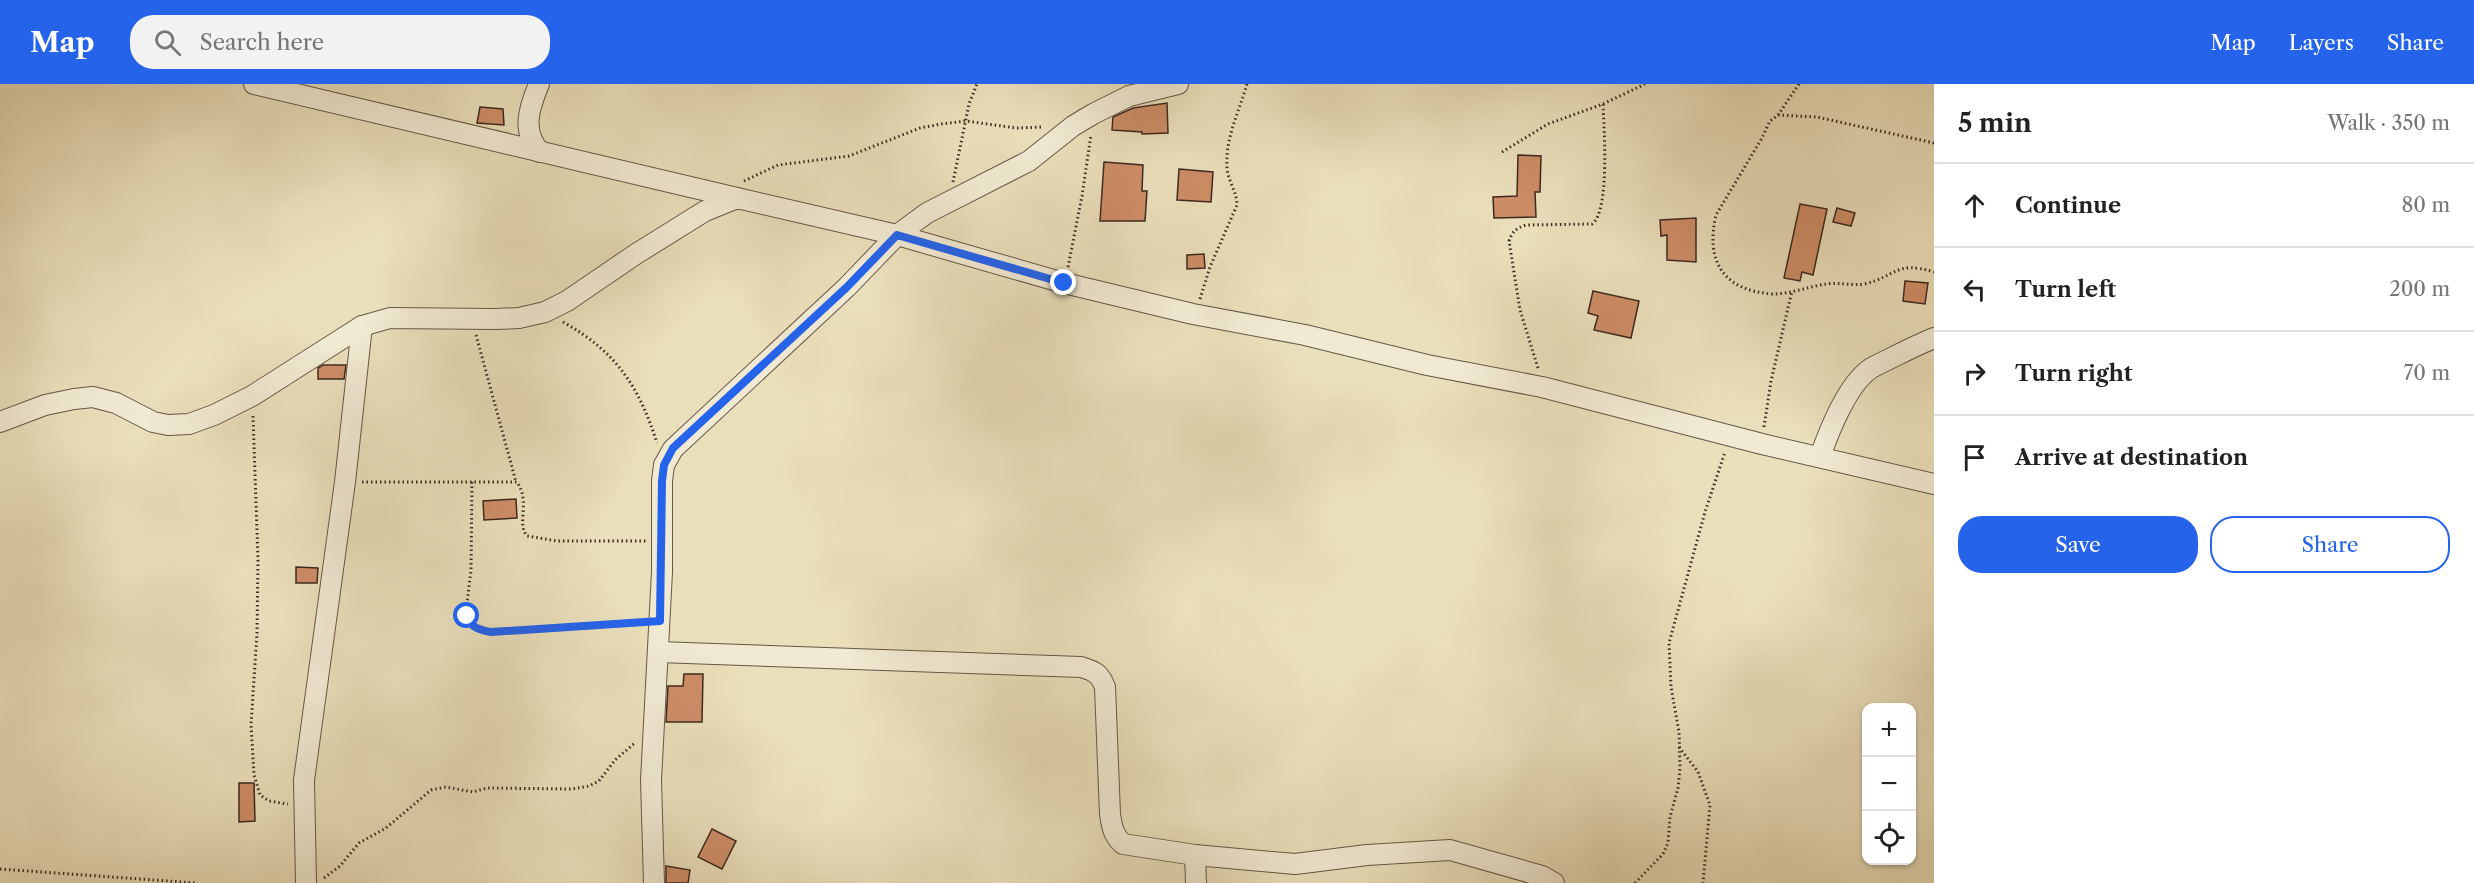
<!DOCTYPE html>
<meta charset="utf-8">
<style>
body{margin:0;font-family:"Libre Caslon Text",serif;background:#f2f2f2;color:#222}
.controls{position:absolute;right:18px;bottom:18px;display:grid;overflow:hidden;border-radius:12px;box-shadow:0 2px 4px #0004}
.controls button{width:54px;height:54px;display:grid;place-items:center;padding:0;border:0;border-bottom:2px solid #e0e0e0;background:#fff;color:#222;font:30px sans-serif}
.stop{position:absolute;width:18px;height:18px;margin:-14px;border:4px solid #2563eb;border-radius:50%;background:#fff}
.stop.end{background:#2563eb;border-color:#fff;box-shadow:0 2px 6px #0008}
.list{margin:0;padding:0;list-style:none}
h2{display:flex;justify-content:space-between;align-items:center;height:78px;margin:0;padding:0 24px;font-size:26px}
h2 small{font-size:20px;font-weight:400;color:#767676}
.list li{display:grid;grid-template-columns:39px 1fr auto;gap:18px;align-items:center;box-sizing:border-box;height:84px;padding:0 24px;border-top:2px solid #e0e0e0}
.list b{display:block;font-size:22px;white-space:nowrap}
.list em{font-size:20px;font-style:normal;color:#767676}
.actions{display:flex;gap:12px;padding:18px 24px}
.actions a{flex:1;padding:14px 0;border:2px solid #2563eb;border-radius:24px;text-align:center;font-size:21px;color:#2563eb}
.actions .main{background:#2563eb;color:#fff}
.icon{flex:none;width:33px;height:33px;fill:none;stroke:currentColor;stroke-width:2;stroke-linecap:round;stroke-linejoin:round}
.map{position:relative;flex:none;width:1934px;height:799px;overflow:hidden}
header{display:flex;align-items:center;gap:36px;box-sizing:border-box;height:84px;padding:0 30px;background:#2563eb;color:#fff}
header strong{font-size:28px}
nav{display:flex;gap:33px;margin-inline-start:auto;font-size:21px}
.search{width:420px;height:54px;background:#f2f2f2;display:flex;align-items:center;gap:15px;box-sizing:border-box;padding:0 21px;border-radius:24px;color:#767676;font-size:22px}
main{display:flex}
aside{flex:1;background:#fff}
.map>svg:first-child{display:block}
.building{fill:#cd8d66;stroke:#3d2920;stroke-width:1.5}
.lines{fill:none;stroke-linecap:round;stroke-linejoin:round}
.minor-casing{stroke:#685647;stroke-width:22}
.path{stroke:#3d2920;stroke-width:3;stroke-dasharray:1.5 3;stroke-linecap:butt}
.minor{stroke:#f1ead3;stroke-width:20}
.route{stroke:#2563eb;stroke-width:8}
</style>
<header>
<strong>Map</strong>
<div class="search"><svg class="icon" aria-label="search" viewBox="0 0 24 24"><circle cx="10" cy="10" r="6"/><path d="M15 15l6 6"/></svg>Search here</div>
<nav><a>Map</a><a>Layers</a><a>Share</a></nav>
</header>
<main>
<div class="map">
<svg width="1934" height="799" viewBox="0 0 1934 799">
<rect width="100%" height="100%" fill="#eadfbb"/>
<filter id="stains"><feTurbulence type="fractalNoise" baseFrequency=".00333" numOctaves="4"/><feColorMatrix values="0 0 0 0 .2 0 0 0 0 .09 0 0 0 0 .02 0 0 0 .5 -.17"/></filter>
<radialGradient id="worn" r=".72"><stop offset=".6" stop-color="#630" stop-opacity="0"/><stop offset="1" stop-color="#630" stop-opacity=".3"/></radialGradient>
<g class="building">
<polygon points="1167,19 1168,49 1142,50 1142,48 1112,46 1113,33 1133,24"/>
<polygon points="480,23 503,25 504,41 477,39"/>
<polygon points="1518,71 1541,72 1540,108 1535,108 1536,133 1494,134 1493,113 1517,112"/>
<polygon points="1104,78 1143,81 1142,107 1147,107 1145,137 1100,137"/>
<polygon points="1179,85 1213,88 1211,118 1177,116"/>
<polygon points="1800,120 1827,125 1813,191 1802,188 1800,197 1784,194"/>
<polygon points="1837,124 1855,129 1851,142 1833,138"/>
<polygon points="1696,134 1696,178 1667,176 1667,151 1661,152 1660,136"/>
<polygon points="1204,170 1205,184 1187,185 1187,171"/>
<polygon points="1905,197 1928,199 1925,220 1903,217"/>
<polygon points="1593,207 1639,217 1631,254 1594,246 1598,232 1588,229"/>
<polygon points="323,281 346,281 344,295 318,295 318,284"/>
<polygon points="516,415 517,434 484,436 483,417"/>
<polygon points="296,483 318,484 317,499 296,499"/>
<polygon points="684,590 703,590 702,638 666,638 668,602 683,602"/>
<polygon points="239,699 254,699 255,737 239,738"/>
<polygon points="712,745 736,757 722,785 698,773"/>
<polygon points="666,782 690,786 688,799 666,799"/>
</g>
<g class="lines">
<defs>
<g id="minor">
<polyline points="254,0 737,114"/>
<path d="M539,0c-10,24 -18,47 1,68"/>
<polyline points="0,338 45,321 74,315 93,313 116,319 153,338 168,341 189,340 214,331 252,312 362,242 390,234 495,235 519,234 545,228 567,217 636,170 705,127 737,114 897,151 1064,199 1193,230 1305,251 1427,281 1542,303 1762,360 1934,400"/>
<path d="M1820,373c9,-26 29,-78 55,-91 19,-9 39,-20 59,-28"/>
<path d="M658,568l423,15c14,4 19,7 24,20l5,127c2,13 3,21 13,30l72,11 100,9 72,-9 83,-5 92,26 12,7"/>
<polyline points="1195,771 1196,799"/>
<polyline points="306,799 304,696 345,398 362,242"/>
<polyline points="654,799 651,696 662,488 662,397 664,381 673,365 847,203 897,151 927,129 1029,77 1073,42 1093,30 1129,12 1178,0"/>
</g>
</defs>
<use href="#minor" class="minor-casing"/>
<g class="path">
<path d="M1799,0l-21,31 -8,6 -8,17 -46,77c-11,47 8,76 57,79 18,0 37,-8 54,-10 13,-2 25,2 37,0 32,-7 31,-24 70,-12"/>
<polyline points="1778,31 1817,33 1934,59"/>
<polyline points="1502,68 1548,40 1603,20 1645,0"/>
<polyline points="744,97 778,81 849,72 920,44 941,40 966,37 1016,44 1044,43"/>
<polyline points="953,98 969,20 977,0"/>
<polyline points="1068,183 1082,112 1091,51"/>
<path d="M1200,215l10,-32 27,-62c0,-13 -9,-24 -10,-37 -2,-30 12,-56 20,-84"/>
<path d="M563,238c54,30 76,65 94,121"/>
<polyline points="476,251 516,398"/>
<path d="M1538,284l-18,-58 -11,-69c3,-9 7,-13 17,-16l66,-1c18,-12 12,-97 11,-120"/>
<polyline points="253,332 258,476 257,549 251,641 254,691 260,711 269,717 288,720"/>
<polyline points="1764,343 1771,297 1792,207"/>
<path d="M362,398h155c14,21 -1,41 10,54l30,5h89"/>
<polyline points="472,398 471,486 467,519 469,539 474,543 491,548 642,538"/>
<polyline points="1679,663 1698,688 1710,721 1703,799"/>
<polyline points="0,785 196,799"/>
<polyline points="324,794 340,782 359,759 386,744 431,706 446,703 473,708 487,704 572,705 589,702 599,697 615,676 636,658"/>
<polyline points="1635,799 1663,770 1668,759 1670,733 1678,704 1680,685 1679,648 1671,603 1669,559 1705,428 1725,368"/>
</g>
<use href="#minor" class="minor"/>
</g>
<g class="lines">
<path class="route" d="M467,532c4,12 13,14 24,16l169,-11 2,-140 2,-16 9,-17 174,-161 50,-52 167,48"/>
</g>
<rect width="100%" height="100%" filter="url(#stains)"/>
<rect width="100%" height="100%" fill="url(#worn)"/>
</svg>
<div class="controls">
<button>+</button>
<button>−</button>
<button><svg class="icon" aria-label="locate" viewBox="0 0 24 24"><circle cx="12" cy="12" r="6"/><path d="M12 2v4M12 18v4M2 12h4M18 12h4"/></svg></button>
</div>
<div class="stop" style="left:467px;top:532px"></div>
<div class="stop end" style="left:1064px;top:199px"></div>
</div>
<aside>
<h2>5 min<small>Walk · 350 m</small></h2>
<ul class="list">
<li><svg class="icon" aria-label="ahead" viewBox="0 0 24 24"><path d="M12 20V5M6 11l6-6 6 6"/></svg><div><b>Continue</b></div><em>80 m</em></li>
<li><svg class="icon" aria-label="left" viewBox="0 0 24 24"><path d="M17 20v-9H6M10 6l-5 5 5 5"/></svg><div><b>Turn left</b></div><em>200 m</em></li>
<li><svg class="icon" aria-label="right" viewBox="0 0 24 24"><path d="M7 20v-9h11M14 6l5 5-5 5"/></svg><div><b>Turn right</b></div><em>70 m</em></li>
<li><svg class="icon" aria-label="arrive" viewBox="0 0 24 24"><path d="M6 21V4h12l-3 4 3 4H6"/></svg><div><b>Arrive at destination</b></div></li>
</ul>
<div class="actions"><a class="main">Save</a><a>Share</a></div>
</aside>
</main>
